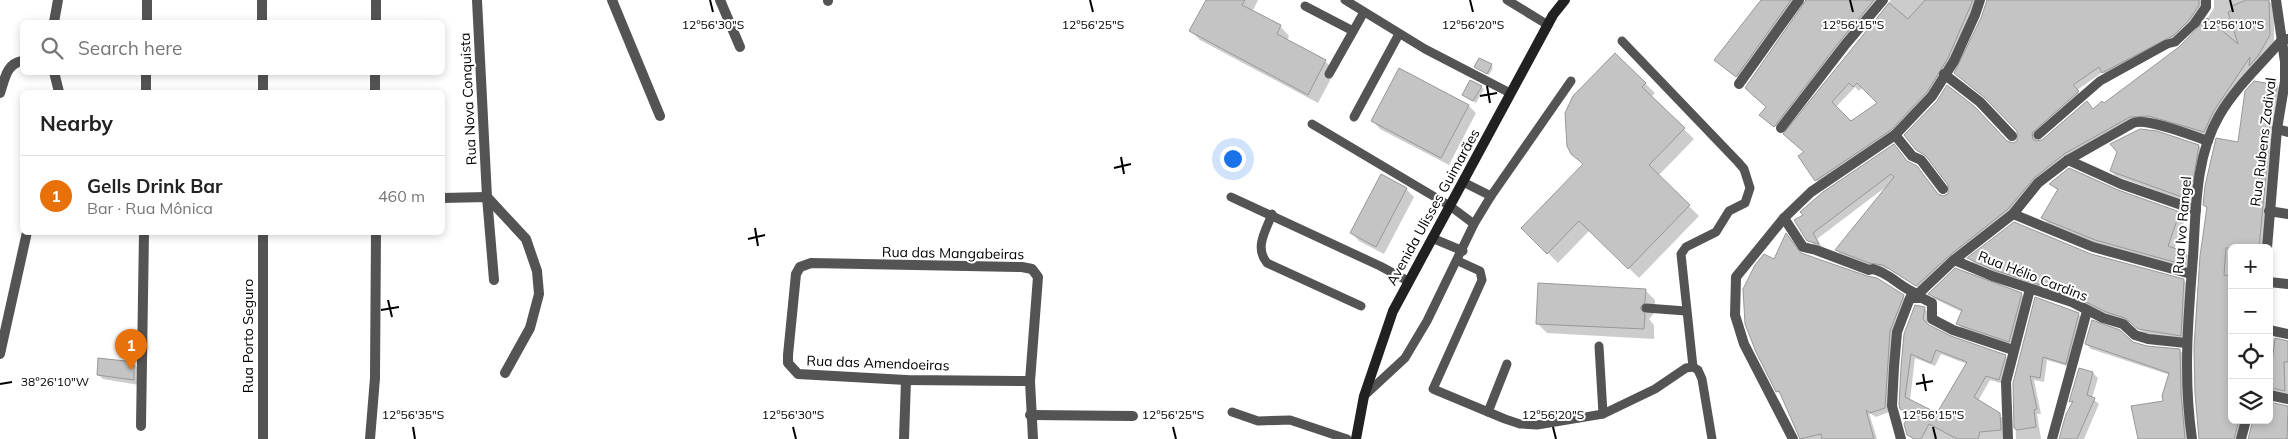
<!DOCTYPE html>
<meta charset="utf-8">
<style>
body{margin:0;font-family:Mulish,sans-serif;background:#f6f6f6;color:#222}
.controls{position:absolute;right:15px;bottom:15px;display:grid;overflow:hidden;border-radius:8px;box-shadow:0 2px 8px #0003}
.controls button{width:45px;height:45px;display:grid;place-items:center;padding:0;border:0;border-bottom:1px solid #e0e0e0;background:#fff;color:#222;font:25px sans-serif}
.you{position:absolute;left:1232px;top:158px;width:18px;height:18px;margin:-12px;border:4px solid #fff;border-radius:50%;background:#1a73e8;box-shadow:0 0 0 8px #1a73e833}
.badge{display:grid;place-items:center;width:32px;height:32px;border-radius:50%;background:#db2777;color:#fff;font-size:16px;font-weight:700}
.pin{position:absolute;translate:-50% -41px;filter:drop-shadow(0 1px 2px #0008)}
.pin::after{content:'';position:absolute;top:26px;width:18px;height:15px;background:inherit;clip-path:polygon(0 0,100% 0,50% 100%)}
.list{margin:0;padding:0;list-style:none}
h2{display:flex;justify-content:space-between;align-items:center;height:65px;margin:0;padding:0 20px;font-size:21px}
h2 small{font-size:16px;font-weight:400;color:#767676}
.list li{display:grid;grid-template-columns:32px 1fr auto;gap:15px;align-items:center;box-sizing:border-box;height:80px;padding:0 20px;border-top:1px solid #e0e0e0}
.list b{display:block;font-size:19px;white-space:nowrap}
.list p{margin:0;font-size:16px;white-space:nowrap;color:#767676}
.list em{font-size:16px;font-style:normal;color:#767676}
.icon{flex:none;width:28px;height:28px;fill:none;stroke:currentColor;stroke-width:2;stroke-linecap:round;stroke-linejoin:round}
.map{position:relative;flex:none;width:2288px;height:439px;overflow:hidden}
.search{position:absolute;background:#fff;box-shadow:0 2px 8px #0003;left:20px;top:20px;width:425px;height:55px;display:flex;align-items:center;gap:12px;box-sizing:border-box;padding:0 18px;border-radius:8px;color:#767676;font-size:19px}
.panel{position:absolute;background:#fff;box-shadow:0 2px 8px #0003;left:20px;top:90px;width:425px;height:145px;border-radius:8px}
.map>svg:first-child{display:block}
.shadow{fill:#0003;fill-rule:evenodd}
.building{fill:#c4c4c4;stroke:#989898;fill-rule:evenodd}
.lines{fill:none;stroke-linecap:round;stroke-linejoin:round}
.service{stroke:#545454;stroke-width:9}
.minor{stroke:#545454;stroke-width:10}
.secondary{stroke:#212121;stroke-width:10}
.ticks{fill:none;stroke:#000;stroke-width:2}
.labels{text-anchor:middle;stroke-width:4;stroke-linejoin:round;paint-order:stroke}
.street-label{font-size:14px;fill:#000;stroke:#fff}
.ticks-label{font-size:12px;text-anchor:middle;fill:#000;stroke:#fff;stroke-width:4;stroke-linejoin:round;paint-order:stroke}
</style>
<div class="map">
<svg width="2288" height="439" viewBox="0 0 2288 439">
<rect width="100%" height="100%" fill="#fff"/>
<g class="shadow">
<polygon points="1207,0 1258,0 1252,12 1280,26 1289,36 1287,41 1325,61 1335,71 1318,103 1200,40 1191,31"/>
<polygon points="1762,0 1799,0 1741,80 1720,64"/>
<polygon points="1805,0 1883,0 1780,130 1766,120 1806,4"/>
<path d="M1891,0h89l-34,73 -51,61 -74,51 -5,-5 -11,-27 -20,-19zM1855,87l4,4 4,-4 16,17 -28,19 -15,-16z"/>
<polygon points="1987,0 2207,0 2179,39 2108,77 2103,72 2077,90 2082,97 2038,135 2036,142 2042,141 2104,105 2180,47 2201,28 2214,8 2214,0 2245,0 2232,8 2269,1 2274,6 2274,41 2263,60 2209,136 2135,121 2069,159 2013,214 1922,290 1889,269 1875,267 1841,254 1836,250 1887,186 1817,239 1822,247 1814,245 1796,221 1908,163 1921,172 1939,195 1943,197 1949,195 1950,184 1931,159 1917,150 2007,142 2013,144 2018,141 2018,131 1983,18"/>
<polygon points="1615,54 1655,93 1651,97 1694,139 1658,176 1699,216 1639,278 1590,230 1558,263 1523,228 1584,165"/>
<polygon points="1491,65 1493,68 1489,75 1476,67"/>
<polygon points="2277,86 2282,91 2269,164 2271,166 2264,248 2232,248 2232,420 2247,420 2240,439 2200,439 2208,209 2204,205 2209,168 2217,140 2239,143"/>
<polygon points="1481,87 1484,89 1476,103 1463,95"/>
<polygon points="1469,106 1476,113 1449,165 1380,129 1373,121"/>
<polygon points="2136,131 2157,133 2199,146 2204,152 2195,205 2116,176 2111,171 2118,152 2112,144"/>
<polygon points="2050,184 2118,191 2179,213 2185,219 2174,250 2186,253 2192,259 2191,270 2102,246 2048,223 2042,218 2059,191"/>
<polygon points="1406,189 1414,197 1384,254 1359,241 1352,233"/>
<polygon points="1802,255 1903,296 1908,301 1894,336 1889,412 1876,417 1869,413 1877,439 1800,439 1782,396 1777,391 1775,261"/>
<polygon points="2091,255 2184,280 2189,286 2186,340 2145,334 2132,323 2112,317 2081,301 2001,275 1974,263 1969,258"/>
<polygon points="1645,290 1655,300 1655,312 1649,319 1654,325 1654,339 1547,333 1537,323"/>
<polygon points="1930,294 2021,294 2026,299 2014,346 1963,329 1958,324 1962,312 1935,299"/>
<path d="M1924,308l5,5 -2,12 23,13 55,18 5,5 -6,23 -14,-4 -12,21 26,18 1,20h-92l-5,-5 3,-18 -10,-8 4,-74zM1941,354l26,10 -29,51 -28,-15 5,-42 20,8z"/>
<polygon points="2079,315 2083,319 2070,367 2047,360 2044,382 2034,380 2041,414 2037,414 2041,439 2016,439 2014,383"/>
<polygon points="2269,338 2288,341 2288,395 2269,396"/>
<polygon points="2132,343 2147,347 2180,351 2185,355 2189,439 2140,439 2164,403 2170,375 2091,349 2086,344"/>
<polygon points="134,364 139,369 139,385 103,379 98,374"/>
<polygon points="2079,369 2093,373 2098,378 2092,398 2099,404 2084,439 2060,439 2073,404 2071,402"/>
<polygon points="2287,407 2288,439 2249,439 2269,420"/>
</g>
<g class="building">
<polygon points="1206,0 1245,0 1242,5 1281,25 1277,34 1326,60 1308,95 1189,31"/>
<polygon points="1761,0 1791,0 1736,77 1714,60"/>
<polygon points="1806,0 1874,0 1840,41 1774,127 1759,115 1766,107 1745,88"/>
<path d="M1925,0h48l-25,58 -21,34 -36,38 -76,51 -17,-25 6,-4 -21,-18 106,-131 19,16zM1849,83l4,4 4,-4 20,20 -26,18 -19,-19z"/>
<polygon points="1987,0 2199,0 2199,5 2189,20 2174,35 2102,73 2099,67 2073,85 2079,91 2032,133 2033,139 2036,141 2042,140 2087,101 2093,109 2102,101 2104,103 2179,47 2207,18 2238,44 2228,12 2233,10 2232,6 2246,0 2269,0 2270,35 2258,56 2249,66 2250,57 2213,112 2204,132 2149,116 2130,117 2064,154 2034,178 2008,209 1950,255 1916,286 1883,265 1869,263 1835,250 1894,177 1891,174 1813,233 1819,244 1807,241 1794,220 1803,215 1800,212 1823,192 1894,144 1907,161 1917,166 1938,194 1943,196 1948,194 1948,185 1926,156 1916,150 1904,135 1937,101 1947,85 1975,107 2007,141 2013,143 2017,141 2017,131 1984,97 1954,73 1981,18"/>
<polygon points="1615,53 1646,83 1642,87 1685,128 1649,165 1690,205 1628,269 1579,221 1547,254 1521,228 1583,164 1571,154 1567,146 1565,113 1573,96"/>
<polygon points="1479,58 1492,64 1487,74 1474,67"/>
<polygon points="1399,68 1469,105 1441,158 1371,121"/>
<polygon points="1470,80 1482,86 1473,101 1462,95"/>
<polygon points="2254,81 2277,85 2265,152 2268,152 2259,248 2226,248 2224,275 2232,276 2232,420 2239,420 2234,439 2199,439 2195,393 2194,348 2200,256 2207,207 2203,205 2205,186 2216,138 2238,142 2245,91"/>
<polygon points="2140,129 2157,131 2199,145 2190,200 2110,171 2117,152 2110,144"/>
<polygon points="2069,168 2118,190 2180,212 2168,246 2186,252 2185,265 2095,240 2041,218 2058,189 2049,184"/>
<polygon points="1381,174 1407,188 1376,247 1350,233"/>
<polygon points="2014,222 2091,254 2184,279 2181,336 2138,329 2125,318 2106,312 2074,296 1994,270 1967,258"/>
<polygon points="1786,233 1801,253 1867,276 1877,278 1904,295 1890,331 1885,408 1870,413 1866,410 1874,439 1822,439 1821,434 1800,439 1779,391 1776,392 1756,352 1745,324 1743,289 1755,265 1764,254 1774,259"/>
<polygon points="1955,268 2022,293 2009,342 1956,324 1962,310 1928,294"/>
<polygon points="1538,283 1646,289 1645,302 1640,308 1645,314 1644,329 1536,324"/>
<polygon points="2035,297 2079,313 2066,364 2043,357 2040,378 2030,376 2037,409 2034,410 2036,427 2017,430 2014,428 2013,383"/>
<path d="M1915,305l10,2 -2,12 6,6 22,11 55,19 -7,25 -13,-4 -12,21 26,16 1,17 -21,2 -2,7h-21l-28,-15 -8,15h-7l-7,-4 -3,-11 6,-10 -10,-5 -1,-4 2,-38 3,-33zM1936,350l31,12 -30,51 -32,-16 6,-43 20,9z"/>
<polygon points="2092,320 2120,330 2133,342 2147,346 2180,349 2181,394 2185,439 2138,439 2131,406 2163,401 2162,396 2169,373 2085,344"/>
<polygon points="2275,338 2288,341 2288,362 2284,362 2285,391 2271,388 2270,364 2272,364"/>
<polygon points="98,358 134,362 134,380 97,375"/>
<polygon points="2079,368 2093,372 2087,395 2095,398 2077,439 2059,439 2066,414 2073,401 2069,402"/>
<polygon points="2269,402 2288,406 2287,439 2248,439 2253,420 2269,420"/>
</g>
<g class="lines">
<g class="service">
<polyline points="1345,0 1425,49 1510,93"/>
<polyline points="1507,0 1548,25"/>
<polyline points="1305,6 1353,31"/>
<polyline points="1622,41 1738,162 1744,169 1750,188 1745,203 1729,211 1716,232 1686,247 1681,254 1693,367"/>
<polyline points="1329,74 1364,12"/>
<polyline points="1354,117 1399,34"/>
<polyline points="1312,124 1450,206 1474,224"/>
<polyline points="2038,135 2100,81 2167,44 2175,42 2195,23"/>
<polyline points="1463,182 1491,196"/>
<polyline points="1231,197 1380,266 1408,281"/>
<path d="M1272,214c-6,17 -18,33 -5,49l94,43"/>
<polyline points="1432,238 1463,251"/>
<polyline points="1458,261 1480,271 1482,280 1433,389 1505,419 1520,424 1537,425 1603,414 1655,389 1686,368 1693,367 1698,370 1702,379 1712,439"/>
<polyline points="1646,308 1686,311"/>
<polyline points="1599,346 1603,414"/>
<polyline points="1364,396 1405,358 1427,321 1474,224 1491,196 1571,81"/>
<polyline points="1232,412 1258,421 1290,420 1347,439"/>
<polyline points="1488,412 1507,364"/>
</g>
<g class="minor">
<polyline points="262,0 262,22"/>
<polyline points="477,0 487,197 494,280"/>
<polyline points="612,0 660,116"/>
<polyline points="720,0 740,47"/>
<polyline points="828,0 828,1"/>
<polyline points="54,22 58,0"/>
<polyline points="147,22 147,0"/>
<polyline points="376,22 376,0"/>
<polyline points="2195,23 2206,7 2206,0"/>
<polyline points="54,72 59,92"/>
<polyline points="263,72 263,92"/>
<polyline points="1944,74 1980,102 2012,136"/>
<polyline points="1739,84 1799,0"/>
<polyline points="146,92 146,72"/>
<polyline points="375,92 375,72"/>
<path d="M0,93c5,-14 6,-29 22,-32"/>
<polyline points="1781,128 1845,45 1883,0"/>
<polyline points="2277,129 2288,132"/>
<polyline points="1895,135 1912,156 1921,160 1943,189"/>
<polyline points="2068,160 2121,184 2196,210"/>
<polyline points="442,198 487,197 526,239 537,271 539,294 530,328 505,373"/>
<polyline points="2269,211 2288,214"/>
<polyline points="2013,214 2093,247 2191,274"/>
<path d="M1784,218l19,29 13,3 53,20 4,-1c19,5 27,19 45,25"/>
<polyline points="2267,248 2277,129 2285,81 2285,62 2276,0"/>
<polyline points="1954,260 1992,276 2072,302 2103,318 2123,324 2135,335 2148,339 2186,343"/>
<polyline points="2269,282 2288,284"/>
<polyline points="1911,298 1922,298 1932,303 1932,319 1953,330 2013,350"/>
<polyline points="2269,330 2288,334"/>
<polyline points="0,354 27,232"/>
<polyline points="1030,381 906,380 798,374 788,363 788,355 796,274 800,267 811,263 1022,267 1032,269 1038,277 1030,381 1033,439"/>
<polyline points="2269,395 2288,399"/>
<polyline points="1030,415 1133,416"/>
<polyline points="141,426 144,232"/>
<polyline points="263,439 263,232"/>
<polyline points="370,439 375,378 376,232"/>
<polyline points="904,439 906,380"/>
<polyline points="1793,439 1744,344 1735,315 1736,277 1784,218 1811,192 1895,135 1932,96 1954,61 1975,15 1980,0"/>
<path d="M1901,439l-9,-33 2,-39 3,-35 13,-34 8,-4 36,-34 59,-46 25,-31 30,-23 65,-37c13,-6 60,13 75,18"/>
<polyline points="2008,439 2006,382 2030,289"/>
<polyline points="2052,439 2087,311"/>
<path d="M2192,439c-9,-61 -4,-121 1,-182 3,-46 2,-100 26,-141 16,-28 42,-52 63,-76l6,-1"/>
<polyline points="2241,439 2246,420"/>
</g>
<polyline class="secondary" points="1356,439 1364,396 1393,311 1553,15 1565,0"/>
</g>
<path class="ticks" d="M710,0l3,12M1090,0l3,12M1470,0l3,12M1850,0l3,12M2230,0l3,12M1487,86l3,17M1480,96l17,-3M1121,157l3,17M1114,168l17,-4M755,228l3,18M748,239l17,-4M388,300l4,17M381,310l18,-3M1923,374l3,17M0,384l12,-2M1916,384l17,-3M413,427l2,12M793,427l3,12M1173,427l3,12M1553,427l3,12M1933,427l3,12"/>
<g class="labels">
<g class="street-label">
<text transform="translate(468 99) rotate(-93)" y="5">Rua Nova Conquista</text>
<text transform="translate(2263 142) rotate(-83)" y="5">Rua Rubens Zadival</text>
<text transform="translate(1433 207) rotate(-61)" y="5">Avenida Ulisses Guimarães</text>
<text transform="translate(2182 225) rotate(-85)" y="5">Rua Ivo Rangel</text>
<text transform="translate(953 253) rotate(1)" y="5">Rua das Mangabeiras</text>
<text transform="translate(2033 276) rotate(21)" y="5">Rua Hélio Cardins</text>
<text transform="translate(248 336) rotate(-90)" y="5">Rua Porto Seguro</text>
<text transform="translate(878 363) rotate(2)" y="5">Rua das Amendoeiras</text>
</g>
</g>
<g class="ticks-label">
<text x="713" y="29">12°56'30"S</text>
<text x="1093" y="29">12°56'25"S</text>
<text x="1473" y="29">12°56'20"S</text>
<text x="1853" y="29">12°56'15"S</text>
<text x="2233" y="29">12°56'10"S</text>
<text x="55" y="386">38°26'10"W</text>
<text x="413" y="419">12°56'35"S</text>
<text x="793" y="419">12°56'30"S</text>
<text x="1173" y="419">12°56'25"S</text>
<text x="1553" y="419">12°56'20"S</text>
<text x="1933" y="419">12°56'15"S</text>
</g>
</svg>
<div class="controls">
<button>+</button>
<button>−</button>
<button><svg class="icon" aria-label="locate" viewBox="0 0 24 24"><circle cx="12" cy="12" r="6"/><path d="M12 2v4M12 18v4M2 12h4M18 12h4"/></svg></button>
<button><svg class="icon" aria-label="layers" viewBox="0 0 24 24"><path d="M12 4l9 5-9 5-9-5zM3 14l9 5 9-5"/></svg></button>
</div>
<div class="you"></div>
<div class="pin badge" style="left:131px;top:370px;background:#e8710a">1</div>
<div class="search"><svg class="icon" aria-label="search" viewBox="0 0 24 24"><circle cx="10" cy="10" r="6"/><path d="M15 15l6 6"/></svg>Search here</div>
<section class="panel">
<h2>Nearby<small></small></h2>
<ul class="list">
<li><span class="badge" style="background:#e8710a">1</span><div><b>Gells Drink Bar</b><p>Bar · Rua Mônica</p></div><em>460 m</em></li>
</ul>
</section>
</div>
